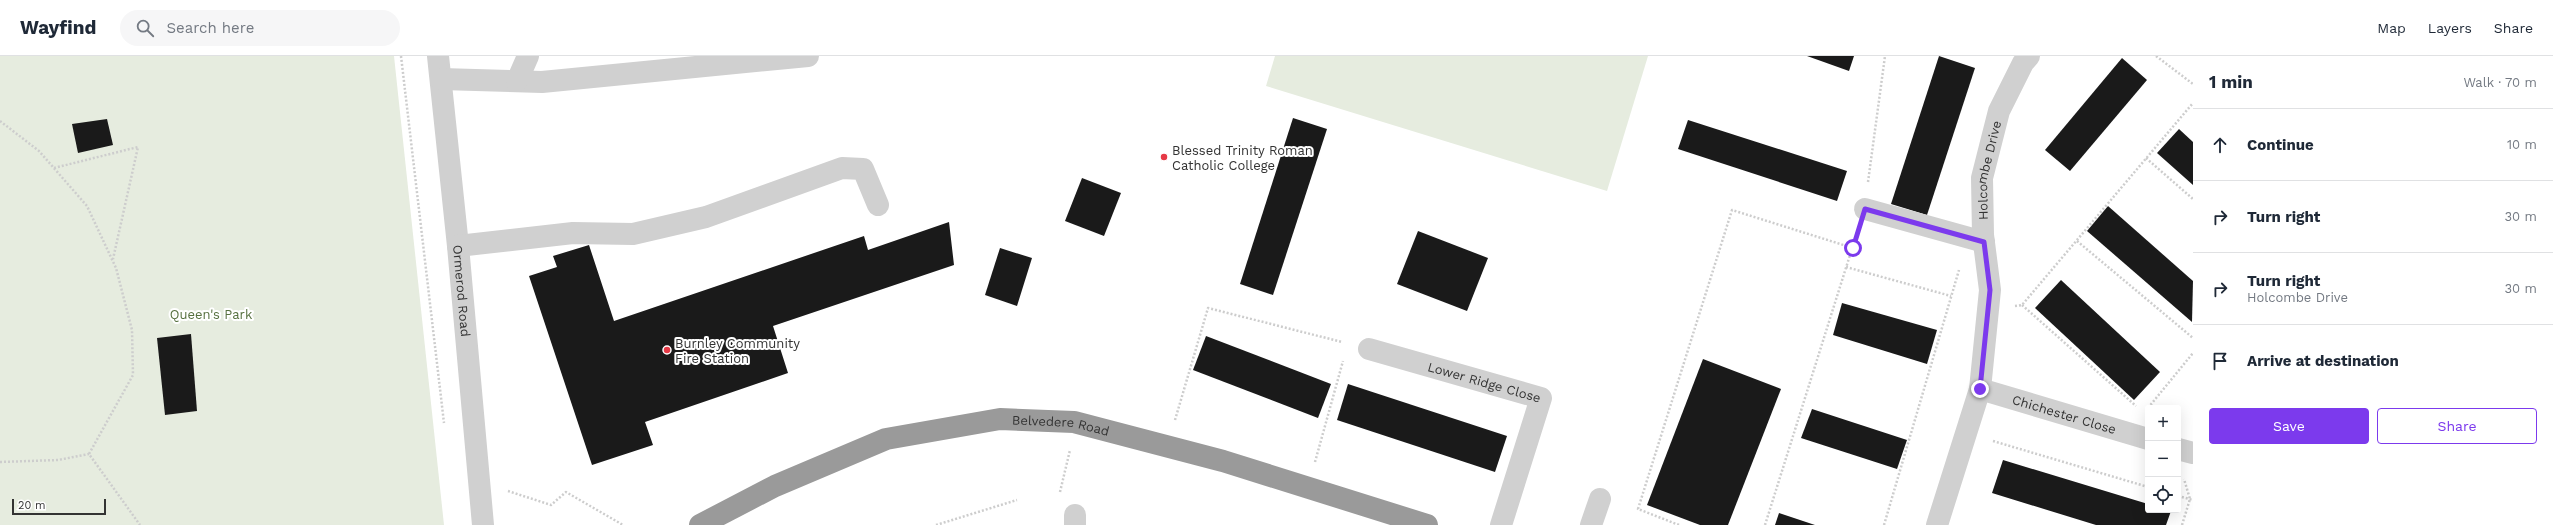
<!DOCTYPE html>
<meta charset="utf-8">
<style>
body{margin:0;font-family:"Work Sans",sans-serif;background:#f6f6f7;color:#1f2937}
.controls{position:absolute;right:12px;bottom:12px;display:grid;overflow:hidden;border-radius:4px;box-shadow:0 4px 16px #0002}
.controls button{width:36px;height:36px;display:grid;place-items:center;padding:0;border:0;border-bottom:1px solid #e0e1e3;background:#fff;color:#1f2937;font:20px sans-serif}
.scale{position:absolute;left:12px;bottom:10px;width:94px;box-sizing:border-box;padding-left:4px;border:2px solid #333;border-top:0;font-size:11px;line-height:14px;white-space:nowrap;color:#333;-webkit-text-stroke:3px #fff;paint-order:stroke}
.stop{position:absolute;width:12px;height:12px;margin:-9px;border:3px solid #7c3aed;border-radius:50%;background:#fff}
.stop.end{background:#7c3aed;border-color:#fff;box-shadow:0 1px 4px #0008}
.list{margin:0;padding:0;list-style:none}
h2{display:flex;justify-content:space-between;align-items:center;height:52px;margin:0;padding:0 16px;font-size:17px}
h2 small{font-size:13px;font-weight:400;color:#747a83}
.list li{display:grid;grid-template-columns:26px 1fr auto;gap:12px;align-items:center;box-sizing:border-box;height:72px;padding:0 16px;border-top:1px solid #e0e1e3}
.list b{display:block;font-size:15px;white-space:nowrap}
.list p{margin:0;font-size:13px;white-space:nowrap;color:#747a83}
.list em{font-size:13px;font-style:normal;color:#747a83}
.actions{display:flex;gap:8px;padding:12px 16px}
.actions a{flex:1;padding:9px 0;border:1px solid #7c3aed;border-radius:4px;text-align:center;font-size:14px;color:#7c3aed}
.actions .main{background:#7c3aed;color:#fff}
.icon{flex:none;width:22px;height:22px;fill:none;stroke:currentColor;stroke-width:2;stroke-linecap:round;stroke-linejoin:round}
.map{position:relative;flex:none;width:2193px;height:469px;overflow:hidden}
header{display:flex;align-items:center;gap:24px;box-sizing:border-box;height:56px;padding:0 20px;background:#fff;border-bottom:1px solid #e0e1e3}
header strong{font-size:19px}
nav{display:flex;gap:22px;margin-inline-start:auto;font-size:14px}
.search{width:280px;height:36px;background:#f6f6f7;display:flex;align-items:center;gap:10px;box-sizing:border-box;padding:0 14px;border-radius:22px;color:#747a83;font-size:15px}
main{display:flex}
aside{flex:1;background:#fff}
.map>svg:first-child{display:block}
.green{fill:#e6ecdf}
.building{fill:#1a1a1a}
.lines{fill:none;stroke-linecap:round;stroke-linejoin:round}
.path{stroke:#cdcdcd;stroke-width:2.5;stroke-dasharray:2 2;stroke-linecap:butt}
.minor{stroke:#d0d0d0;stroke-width:22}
.highway{stroke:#9a9a9a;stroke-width:22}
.route{stroke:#7c3aed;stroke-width:5}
.poi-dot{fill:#e63946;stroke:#fff;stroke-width:1.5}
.labels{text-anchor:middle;stroke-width:4;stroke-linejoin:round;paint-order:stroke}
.poi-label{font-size:13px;fill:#333;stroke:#fff;text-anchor:start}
.street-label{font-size:13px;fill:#333;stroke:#fff}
.park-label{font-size:13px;fill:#56703f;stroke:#fff}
</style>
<header>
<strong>Wayfind</strong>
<div class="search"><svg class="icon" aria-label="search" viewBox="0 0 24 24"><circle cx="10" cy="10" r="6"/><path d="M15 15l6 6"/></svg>Search here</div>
<nav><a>Map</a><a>Layers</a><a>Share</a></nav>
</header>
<main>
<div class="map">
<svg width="2193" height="469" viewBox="0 0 2193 469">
<rect width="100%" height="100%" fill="#fff"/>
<g class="green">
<polygon points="0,0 394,0 444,469 0,469"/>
<polygon points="1275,0 1648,0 1607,135 1266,30"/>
</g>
<g class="building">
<polygon points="1807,0 1854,0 1849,15"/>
<polygon points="1939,0 1975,12 1927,159 1891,148"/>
<polygon points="2122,2 2147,24 2070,115 2045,94"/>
<polygon points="1293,62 1327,73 1273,239 1240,228"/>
<polygon points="107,63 113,89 78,97 72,68"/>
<polygon points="1688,64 1847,115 1837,145 1678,93"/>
<polygon points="2179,73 2193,86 2193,129 2157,97"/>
<polygon points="1082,122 1121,137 1104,180 1065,165"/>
<polygon points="2108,150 2193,225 2192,266 2087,175"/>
<polygon points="949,166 954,209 773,270 788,317 645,366 653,389 592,409 529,220 557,211 553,200 589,189 614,265 864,180 868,194"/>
<polygon points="1418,175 1488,202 1467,255 1397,228"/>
<polygon points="1000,192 1032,202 1017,250 985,239"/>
<polygon points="2061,224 2160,316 2134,344 2035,252"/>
<polygon points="1842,247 1937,274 1927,308 1833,279"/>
<polygon points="191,278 197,355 165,359 157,282"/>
<polygon points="1206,280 1331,328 1318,362 1193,314"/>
<polygon points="1703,303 1781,333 1728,469 1700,469 1647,449"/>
<polygon points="1348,328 1507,380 1495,416 1337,364"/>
<polygon points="1812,353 1907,384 1897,413 1801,382"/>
<polygon points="2003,404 2148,448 2148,454 2171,455 2166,469 2096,469 1992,437"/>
<polygon points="1779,457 1815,469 1775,469"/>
</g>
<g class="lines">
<g class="path">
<polyline points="401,0 444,367"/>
<polyline points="2156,0 2193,28"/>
<polyline points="0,65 39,95 87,150 116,212 132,274 133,319 89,398 140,469"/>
<polyline points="2146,102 2193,143"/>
<polyline points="54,112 138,91 113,203"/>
<polyline points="1868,126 1885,0"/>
<polyline points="2077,185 2193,282"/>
<polyline points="1846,211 1951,240"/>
<polyline points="2022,249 2136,350"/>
<polyline points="2015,250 2022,249 2193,47"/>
<polyline points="2148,352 2193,297"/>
<polyline points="1175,364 1208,252 1342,286"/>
<polyline points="1993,385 2148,431"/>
<polyline points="0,406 58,404 89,398"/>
<polyline points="1315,406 1343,305"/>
<polyline points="508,435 551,449 566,436 623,469"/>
<polyline points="1060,436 1070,394"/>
<polyline points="2178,440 2193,444"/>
<polyline points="936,469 1017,444"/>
<polyline points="1679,469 1638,453 1732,154 1853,192"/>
<polyline points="1765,469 1856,180"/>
<polyline points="1884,469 1959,214"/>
<polyline points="2182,469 2190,443 2184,423"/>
</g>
<g class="minor">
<path id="s1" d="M438,0l20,190 25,279"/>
<polyline points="441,23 542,26 808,0"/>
<polyline points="517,25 528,0"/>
<polyline points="1865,153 1984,186"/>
<polyline points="458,190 573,177 633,178 706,161 842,112 863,113 878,149"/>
<path id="s2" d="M1369,293l172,49 -40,127"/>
<path id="s3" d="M1980,333l168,50"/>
<polyline points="2178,393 2193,397"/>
<polyline points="1075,469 1075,459"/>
<polyline points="1591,469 1600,443"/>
<path id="s4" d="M1937,469l43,-136 10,-99 -7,-55 -1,-57 17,-67 24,-48 6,-7"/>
</g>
<path class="highway" id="s5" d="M700,469l75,-39 111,-47 114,-20 74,3 149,39 204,64"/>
</g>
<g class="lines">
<polyline class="route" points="1853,192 1865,153 1984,186 1990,234 1980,333"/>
</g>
<g class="poi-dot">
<circle cx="1164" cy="101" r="4"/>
<circle cx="667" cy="294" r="4"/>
</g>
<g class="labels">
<g class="poi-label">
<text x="1172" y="99">Blessed Trinity Roman<tspan x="1172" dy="15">Catholic College</tspan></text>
<text x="675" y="292">Burnley Community<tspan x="675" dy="15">Fire Station</tspan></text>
</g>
<g class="street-label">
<text dy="5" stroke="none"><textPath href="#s4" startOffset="363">Holcombe Drive</textPath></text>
<text dy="5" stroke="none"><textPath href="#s1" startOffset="236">Ormerod Road</textPath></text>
<text dy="5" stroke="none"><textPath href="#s2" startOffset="120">Lower Ridge Close</textPath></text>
<text dy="5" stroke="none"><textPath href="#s3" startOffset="88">Chichester Close</textPath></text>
<text dy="5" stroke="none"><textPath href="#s5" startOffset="382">Belvedere Road</textPath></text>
</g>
<g class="park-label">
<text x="211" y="263">Queen's Park</text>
</g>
</g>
</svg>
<div class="controls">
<button>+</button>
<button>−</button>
<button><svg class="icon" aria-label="locate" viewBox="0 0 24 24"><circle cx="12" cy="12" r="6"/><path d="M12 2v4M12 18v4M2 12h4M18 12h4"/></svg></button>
</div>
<div class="scale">20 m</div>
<div class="stop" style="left:1853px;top:192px"></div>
<div class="stop end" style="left:1980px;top:333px"></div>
</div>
<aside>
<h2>1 min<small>Walk · 70 m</small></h2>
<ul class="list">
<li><svg class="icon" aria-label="ahead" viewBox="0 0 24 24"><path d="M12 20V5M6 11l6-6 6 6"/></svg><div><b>Continue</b></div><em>10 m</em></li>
<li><svg class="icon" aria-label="right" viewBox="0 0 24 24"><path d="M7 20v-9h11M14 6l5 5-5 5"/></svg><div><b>Turn right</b></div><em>30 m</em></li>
<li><svg class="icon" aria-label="right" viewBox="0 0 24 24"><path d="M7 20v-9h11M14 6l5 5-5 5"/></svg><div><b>Turn right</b><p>Holcombe Drive</p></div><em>30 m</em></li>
<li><svg class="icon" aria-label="arrive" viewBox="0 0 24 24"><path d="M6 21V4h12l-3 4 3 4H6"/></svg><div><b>Arrive at destination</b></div></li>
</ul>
<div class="actions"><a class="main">Save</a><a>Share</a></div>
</aside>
</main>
